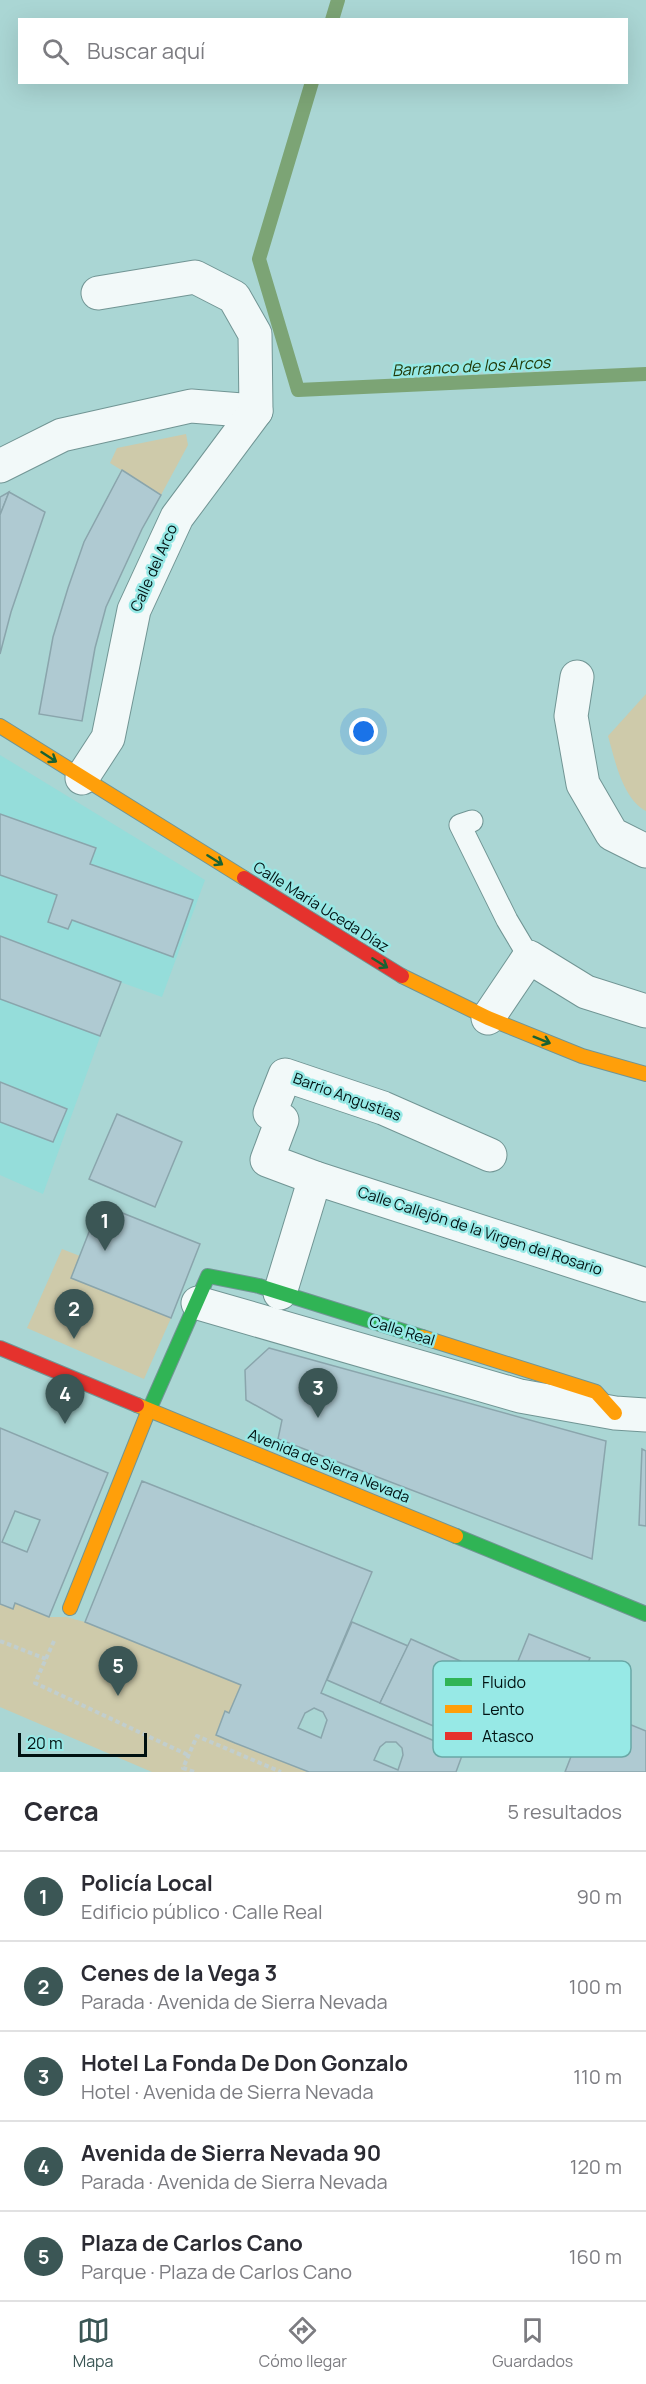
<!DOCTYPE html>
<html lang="es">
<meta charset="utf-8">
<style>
body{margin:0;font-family:Manrope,sans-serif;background:#f7f7f7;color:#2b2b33}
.scale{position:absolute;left:18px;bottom:15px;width:129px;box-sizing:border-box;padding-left:6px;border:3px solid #011;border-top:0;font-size:16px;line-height:21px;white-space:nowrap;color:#011;-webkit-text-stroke:4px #97e9e6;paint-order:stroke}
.you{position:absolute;left:364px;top:732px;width:21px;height:21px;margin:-15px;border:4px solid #fff;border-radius:50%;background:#1a73e8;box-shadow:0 0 0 9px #1a73e833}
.badge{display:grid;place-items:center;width:39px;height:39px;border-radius:50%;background:#3b5655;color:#fff;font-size:20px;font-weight:700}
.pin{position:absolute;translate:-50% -50px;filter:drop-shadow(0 2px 3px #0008)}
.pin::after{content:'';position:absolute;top:32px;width:21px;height:18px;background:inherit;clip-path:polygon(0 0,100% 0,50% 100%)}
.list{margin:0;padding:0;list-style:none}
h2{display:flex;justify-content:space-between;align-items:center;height:78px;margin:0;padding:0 24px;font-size:26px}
h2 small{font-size:20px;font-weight:400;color:#7c7c81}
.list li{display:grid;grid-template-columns:39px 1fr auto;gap:18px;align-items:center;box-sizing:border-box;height:90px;padding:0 24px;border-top:2px solid #e1e1e2}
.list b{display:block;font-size:22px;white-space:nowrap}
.list p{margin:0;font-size:20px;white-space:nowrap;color:#7c7c81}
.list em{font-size:20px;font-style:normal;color:#7c7c81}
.icon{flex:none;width:33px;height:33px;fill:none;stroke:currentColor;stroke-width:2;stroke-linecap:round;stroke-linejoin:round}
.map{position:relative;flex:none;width:646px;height:1772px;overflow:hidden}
.search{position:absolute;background:#fff;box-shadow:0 6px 24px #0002;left:18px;right:18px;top:18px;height:66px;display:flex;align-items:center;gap:15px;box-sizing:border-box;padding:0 21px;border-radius:0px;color:#7c7c81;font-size:22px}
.sheet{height:528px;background:#fff}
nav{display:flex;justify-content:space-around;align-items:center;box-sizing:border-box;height:84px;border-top:2px solid #e1e1e2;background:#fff;font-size:16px;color:#7c7c81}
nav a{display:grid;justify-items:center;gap:3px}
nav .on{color:#3b5655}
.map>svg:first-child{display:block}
.built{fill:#95ddda}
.green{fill:#cecaaa}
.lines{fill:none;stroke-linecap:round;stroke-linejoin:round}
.stream{stroke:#7ca475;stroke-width:14}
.building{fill:#afcad2;stroke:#8aa5ac;stroke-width:1.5;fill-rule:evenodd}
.lane-casing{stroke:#719594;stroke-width:23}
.street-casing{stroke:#719594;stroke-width:35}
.fast-casing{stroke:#719594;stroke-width:16}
.slow-casing{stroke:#719594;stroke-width:16}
.jam-casing{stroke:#719594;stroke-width:16}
.path{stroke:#c1cece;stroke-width:4;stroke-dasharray:4.5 3;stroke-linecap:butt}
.lane{stroke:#f2f9f9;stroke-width:21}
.street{stroke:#f2f9f9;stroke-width:33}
.fast{stroke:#30b455;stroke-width:14}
.slow{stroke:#ff9f0a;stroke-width:14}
.jam{stroke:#e5322d;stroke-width:14}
.oneway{stroke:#186233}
.labels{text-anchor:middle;stroke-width:5;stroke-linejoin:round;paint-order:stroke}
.street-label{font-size:15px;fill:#011;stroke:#97e9e6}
.water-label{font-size:16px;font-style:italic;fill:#213a09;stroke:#97e9e6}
.key{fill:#97e9e6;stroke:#6aa8a6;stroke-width:1.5}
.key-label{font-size:16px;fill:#011}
</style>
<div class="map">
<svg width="646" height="1772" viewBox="0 0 646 1772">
<rect width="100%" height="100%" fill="#aad6d4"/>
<polygon class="built" points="0,755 205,880 162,997 120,982 43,1194 0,1175"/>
<g class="green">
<polygon points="186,434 188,445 161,495 110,463 117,448"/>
<path d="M646,694v117c-24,-13 -31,-51 -38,-75z"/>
<polygon points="62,1249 80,1256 71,1278 171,1318 144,1379 27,1328"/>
<polygon points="15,1603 49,1617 66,1617 85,1622 241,1685 229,1713 225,1712 216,1735 308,1772 152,1772 0,1707 0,1604 13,1609"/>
</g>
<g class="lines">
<g class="stream">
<polyline points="332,20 338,0"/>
<polyline points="312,82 259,259 298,390 646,374"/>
</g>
</g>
<g class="building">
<polygon points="122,470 161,495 142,529 106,607 95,648 82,721 39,714 53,637 68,588 84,542"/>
<polygon points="9,492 0,515 0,497"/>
<polygon points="9,492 45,512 11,612 0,654 0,515"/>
<polygon points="0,814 96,848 90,864 193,900 173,957 72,920 68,929 48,922 57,895 0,875"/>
<polygon points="0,936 121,982 100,1036 0,999"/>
<polygon points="0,1082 67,1109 53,1142 0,1122"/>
<polygon points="117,1114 182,1142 155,1207 89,1179"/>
<polygon points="100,1204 200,1244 171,1318 71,1278"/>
<polygon points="269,1348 606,1441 592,1559 278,1439 282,1420 246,1400 245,1370"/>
<path d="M0,1428l108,45 -59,144 -34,-14 -2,6 -13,-5zM15,1511l25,9 -13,32 -25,-10z"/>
<polygon points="642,1449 646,1451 646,1526 639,1525"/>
<path d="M142,1481l230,91 -51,121 142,60 -7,19h-147l-74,-29 -19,-8 9,-24 4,2 12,-28 -156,-63zM314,1708l9,4 4,8 -6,18 -23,-10 7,-15zM386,1742h10l6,6 1,7 -5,15 -24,-10 6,-13z"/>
<polygon points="352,1622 408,1646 380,1703 327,1680"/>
<polygon points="529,1634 590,1658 587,1665 611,1674 601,1699 516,1666"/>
<polygon points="411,1639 512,1684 510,1689 513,1691 487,1749 380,1703"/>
<polygon points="590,1708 646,1731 646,1772 565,1772"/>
</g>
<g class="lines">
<defs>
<polyline id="lane" points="472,821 460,825 507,920 529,957"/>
<g id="street">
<polyline points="0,466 62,435 191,406 256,411"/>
<polyline points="577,677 571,716 583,784 612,834 646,851"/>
<polyline points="82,778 108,738 134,610 177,517 256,411 255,334 234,297 195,277 98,293"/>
<polyline points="488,1018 529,957 586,992 646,1011"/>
<polyline points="490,1155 383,1108 285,1075 270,1113 282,1120 267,1160 315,1178 646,1285"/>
<polyline points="280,1293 315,1178"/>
<polyline points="198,1303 520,1396 615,1413 646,1415"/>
</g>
<g id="fast">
<polyline points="146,1417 208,1276 259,1286 422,1337"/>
<polyline points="456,1536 646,1614"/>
</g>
<g id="slow">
<polyline points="0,726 244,878"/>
<polyline points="402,976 488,1018 582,1056 646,1074"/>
<polyline points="422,1337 596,1392 615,1413"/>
<polyline points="137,1405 456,1536"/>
<polyline points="70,1608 146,1417"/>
</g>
<g id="jam">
<polyline points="244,878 402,976"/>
<polyline points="0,1348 137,1405"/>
</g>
</defs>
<use href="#lane" class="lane-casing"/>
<use href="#street" class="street-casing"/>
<use href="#fast" class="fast-casing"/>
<use href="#slow" class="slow-casing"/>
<use href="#jam" class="jam-casing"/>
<g class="path">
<polyline points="0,1641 46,1659"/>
<polyline points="54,1641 35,1683 188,1755"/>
<polyline points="194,1772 183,1768 197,1736 281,1772"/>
</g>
<use href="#lane" class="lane"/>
<use href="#street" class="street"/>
<use href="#fast" class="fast"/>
<use href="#slow" class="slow"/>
<use href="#jam" class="jam"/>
</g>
<defs><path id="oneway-shaft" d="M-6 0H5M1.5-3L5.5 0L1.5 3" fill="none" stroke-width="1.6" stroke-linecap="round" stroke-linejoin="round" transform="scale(1.5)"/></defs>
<g class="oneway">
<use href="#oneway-shaft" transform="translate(49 757) rotate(33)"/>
<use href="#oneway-shaft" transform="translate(215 860) rotate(32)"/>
<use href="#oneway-shaft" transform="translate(380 963) rotate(32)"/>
<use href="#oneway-shaft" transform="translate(542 1040) rotate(22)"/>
</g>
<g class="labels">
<g class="street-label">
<text transform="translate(154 568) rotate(-66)" y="5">Calle del Arco</text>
<text transform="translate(321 907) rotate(32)" y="5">Calle María Uceda Díaz</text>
<text transform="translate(347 1097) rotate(20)" y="5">Barrio Angustias</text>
<text transform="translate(480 1231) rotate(18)" y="5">Calle Callejón de la Virgen del Rosario</text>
<text transform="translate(402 1331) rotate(17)" y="5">Calle Real</text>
<text transform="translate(329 1466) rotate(22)" y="5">Avenida de Sierra Nevada</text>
</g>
<g class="water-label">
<text transform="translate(471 366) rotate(-3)" y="6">Barranco de los Arcos</text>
</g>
</g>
<rect x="433" y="1661" width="198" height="96" rx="9" class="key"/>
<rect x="445" y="1678" width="27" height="8" fill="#30b455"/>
<rect x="445" y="1705" width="27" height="8" fill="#ff9f0a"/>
<rect x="445" y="1732" width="27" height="8" fill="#e5322d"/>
<g class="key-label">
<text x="482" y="1688">Fluido</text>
<text x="482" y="1715">Lento</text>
<text x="482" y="1742">Atasco</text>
</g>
</svg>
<div class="scale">20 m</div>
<div class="you"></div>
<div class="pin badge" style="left:105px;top:1251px">1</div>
<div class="pin badge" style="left:74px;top:1339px">2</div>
<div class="pin badge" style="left:318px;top:1418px">3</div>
<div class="pin badge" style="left:65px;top:1424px">4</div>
<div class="pin badge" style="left:118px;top:1696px">5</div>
<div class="search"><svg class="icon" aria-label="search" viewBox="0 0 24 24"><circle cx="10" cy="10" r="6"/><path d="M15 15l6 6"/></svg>Buscar aquí</div>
</div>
<section class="sheet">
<h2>Cerca<small>5 resultados</small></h2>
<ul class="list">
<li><span class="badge">1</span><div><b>Policía Local</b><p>Edificio público · Calle Real</p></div><em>90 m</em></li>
<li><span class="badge">2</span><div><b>Cenes de la Vega 3</b><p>Parada · Avenida de Sierra Nevada</p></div><em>100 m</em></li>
<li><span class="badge">3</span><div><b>Hotel La Fonda De Don Gonzalo</b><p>Hotel · Avenida de Sierra Nevada</p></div><em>110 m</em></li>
<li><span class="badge">4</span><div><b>Avenida de Sierra Nevada 90</b><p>Parada · Avenida de Sierra Nevada</p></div><em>120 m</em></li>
<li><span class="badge">5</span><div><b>Plaza de Carlos Cano</b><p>Parque · Plaza de Carlos Cano</p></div><em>160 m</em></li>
</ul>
</section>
<nav>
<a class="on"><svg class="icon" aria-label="map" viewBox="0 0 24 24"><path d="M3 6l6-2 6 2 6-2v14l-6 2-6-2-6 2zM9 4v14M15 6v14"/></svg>Mapa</a>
<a><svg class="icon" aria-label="directions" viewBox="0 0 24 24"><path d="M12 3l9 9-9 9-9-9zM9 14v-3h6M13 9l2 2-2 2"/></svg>Cómo llegar</a>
<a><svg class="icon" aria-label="saved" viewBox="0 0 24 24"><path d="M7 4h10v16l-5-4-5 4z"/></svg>Guardados</a>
</nav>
